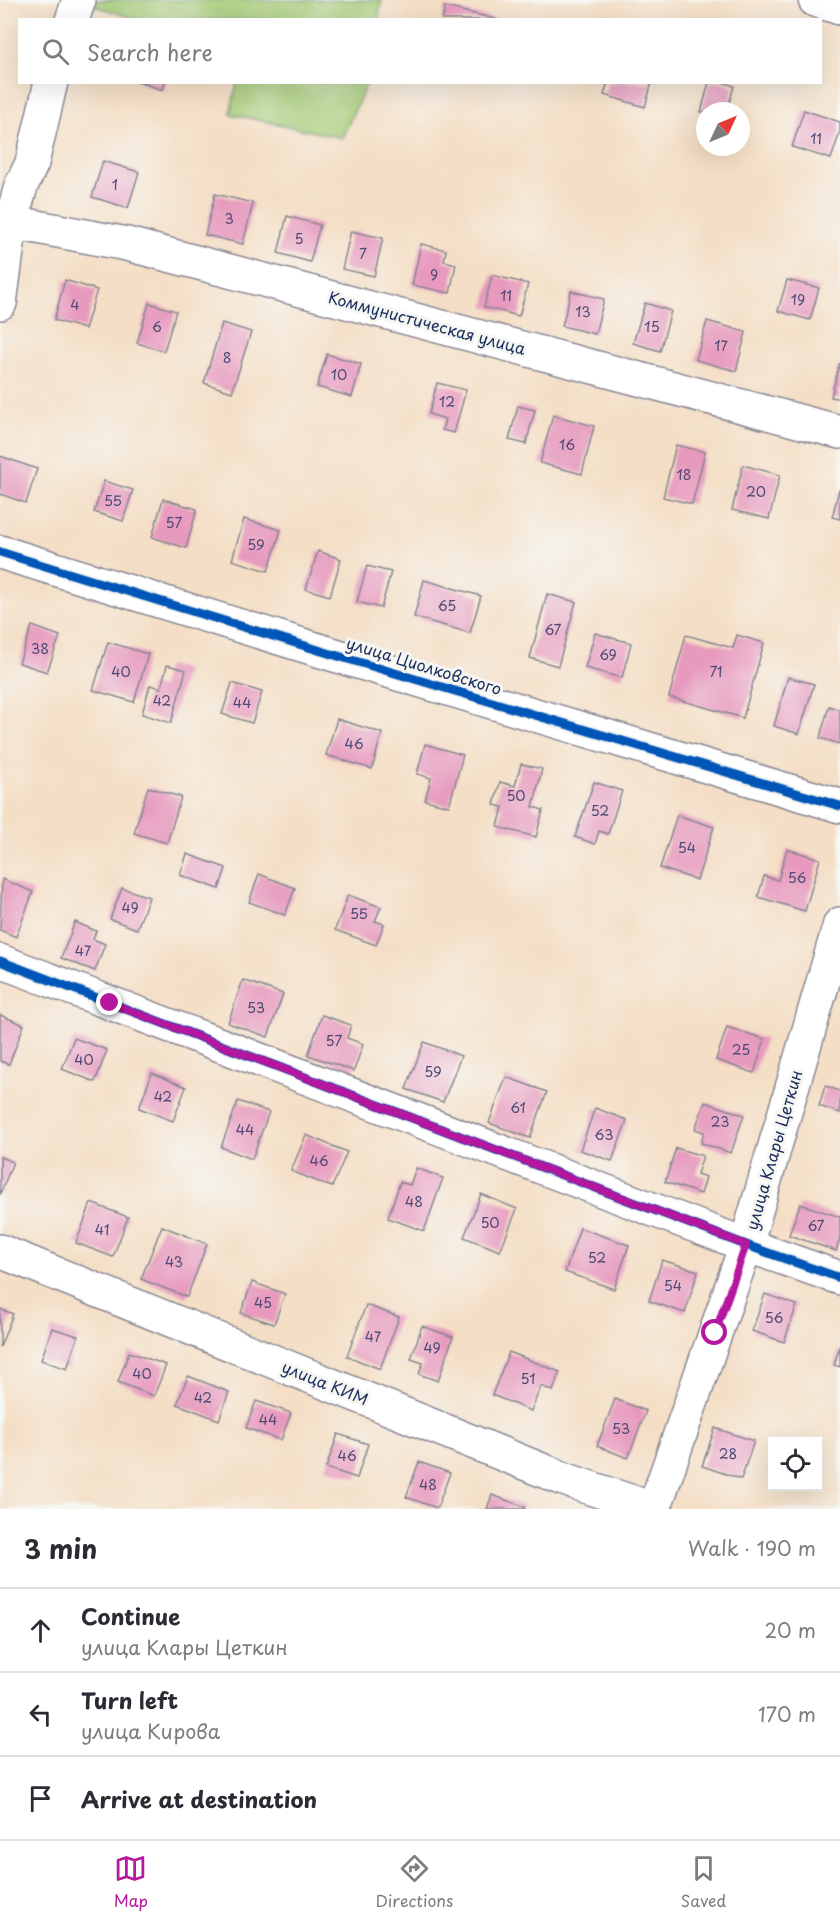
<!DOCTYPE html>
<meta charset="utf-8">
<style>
body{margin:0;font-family:"Playpen Sans",sans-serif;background:#f7f7f7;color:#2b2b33}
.controls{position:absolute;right:18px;bottom:18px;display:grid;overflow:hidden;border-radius:0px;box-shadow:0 6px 24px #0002}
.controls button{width:54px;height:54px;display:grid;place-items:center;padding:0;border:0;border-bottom:2px solid #e1e1e2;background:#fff;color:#2b2b33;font:30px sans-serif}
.compass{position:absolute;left:696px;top:102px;width:54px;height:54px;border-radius:50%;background:#fff;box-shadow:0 6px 24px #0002;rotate:46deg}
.stop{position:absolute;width:18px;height:18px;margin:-14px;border:4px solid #b5179e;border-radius:50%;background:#fff}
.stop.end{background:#b5179e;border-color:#fff;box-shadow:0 2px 6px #0008}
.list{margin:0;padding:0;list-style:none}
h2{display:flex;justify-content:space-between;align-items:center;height:78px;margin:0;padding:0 24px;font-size:26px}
h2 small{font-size:20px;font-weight:400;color:#7c7c81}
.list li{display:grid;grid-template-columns:39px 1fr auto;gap:18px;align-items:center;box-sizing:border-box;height:84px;padding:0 24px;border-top:2px solid #e1e1e2}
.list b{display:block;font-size:22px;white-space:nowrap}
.list p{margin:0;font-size:20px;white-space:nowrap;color:#7c7c81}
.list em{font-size:20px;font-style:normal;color:#7c7c81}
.icon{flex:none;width:33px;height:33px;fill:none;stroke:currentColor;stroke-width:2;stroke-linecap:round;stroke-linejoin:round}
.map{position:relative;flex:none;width:840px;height:1509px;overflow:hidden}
.search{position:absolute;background:#fff;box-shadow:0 6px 24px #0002;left:18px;right:18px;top:18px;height:66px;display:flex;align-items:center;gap:15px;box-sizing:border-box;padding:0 21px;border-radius:0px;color:#7c7c81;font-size:22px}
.sheet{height:330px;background:#fff}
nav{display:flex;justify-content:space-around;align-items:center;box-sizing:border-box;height:84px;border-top:2px solid #e1e1e2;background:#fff;font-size:16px;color:#7c7c81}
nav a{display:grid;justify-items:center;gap:3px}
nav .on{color:#b5179e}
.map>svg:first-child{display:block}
.green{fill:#a5cb76;stroke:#607d6a;stroke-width:1.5}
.building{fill:#e79abe}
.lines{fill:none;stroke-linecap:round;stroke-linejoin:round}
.minor-casing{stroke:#888692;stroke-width:36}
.minor{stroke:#fff;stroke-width:33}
.cycleway-casing{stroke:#f6f6f2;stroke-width:13}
.cycleway{stroke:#0057b8;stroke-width:9}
.route{stroke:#b5179e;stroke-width:8}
.labels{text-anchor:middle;stroke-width:6;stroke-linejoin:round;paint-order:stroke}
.number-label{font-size:14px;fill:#4e4a76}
.street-label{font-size:16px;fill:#1b2f5e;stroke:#f6f6f2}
</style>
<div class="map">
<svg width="840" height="1509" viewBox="0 0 840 1509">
<rect width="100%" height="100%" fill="#f6f6f2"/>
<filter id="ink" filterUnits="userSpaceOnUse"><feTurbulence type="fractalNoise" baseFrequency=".0167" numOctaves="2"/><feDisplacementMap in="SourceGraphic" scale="12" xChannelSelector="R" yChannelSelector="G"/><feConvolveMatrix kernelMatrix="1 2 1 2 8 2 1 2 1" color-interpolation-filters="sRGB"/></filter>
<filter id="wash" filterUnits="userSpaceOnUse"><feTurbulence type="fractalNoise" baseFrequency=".008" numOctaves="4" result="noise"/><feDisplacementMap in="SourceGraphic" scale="24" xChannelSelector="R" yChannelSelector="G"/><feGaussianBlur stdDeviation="1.35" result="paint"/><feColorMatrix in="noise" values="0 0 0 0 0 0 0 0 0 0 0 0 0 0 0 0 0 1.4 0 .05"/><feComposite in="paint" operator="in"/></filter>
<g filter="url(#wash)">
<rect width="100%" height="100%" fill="#f4dec5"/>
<g class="green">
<polygon points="75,0 382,0 378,20 137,19"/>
<polygon points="237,83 237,82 367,83 342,138 230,114"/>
</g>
<g id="blocks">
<g class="building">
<polygon points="445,7 496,19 496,20 442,20"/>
<polygon points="138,82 165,82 163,90"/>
<polygon points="608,82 652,82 645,107 604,95"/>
<polygon points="709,82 722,82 734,86 727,111 701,112"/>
<polygon points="804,110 840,122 840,132 831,159 792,147"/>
<polygon points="103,161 139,172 128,208 92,197"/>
<polygon points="215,194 253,203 243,244 205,235"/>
<polygon points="287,216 320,225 310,262 278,253"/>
<polygon points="351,231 383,238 374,276 342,269"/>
<polygon points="421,244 446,250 444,261 456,264 450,293 412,285"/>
<polygon points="492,275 528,284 519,316 484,307"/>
<polygon points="65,280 97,290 85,329 54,320"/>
<polygon points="787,280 819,288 810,320 778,311"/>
<polygon points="571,291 604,299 595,334 562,326"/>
<polygon points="149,303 176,311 164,351 137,343"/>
<polygon points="645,303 671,311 660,351 633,343"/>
<polygon points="707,321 746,332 736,371 696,360"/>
<polygon points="222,323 251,332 232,392 204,383"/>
<polygon points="327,354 361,364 352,397 317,387"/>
<polygon points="839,364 840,364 840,399 831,397"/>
<polygon points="437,383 466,390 454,433 442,430 445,419 429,414"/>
<polygon points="518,406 535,410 526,444 509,440"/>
<polygon points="553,415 594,426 582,474 540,463"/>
<polygon points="676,445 705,452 692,504 663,497"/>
<polygon points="0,456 37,469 26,503 0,494"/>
<polygon points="743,465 780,475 769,519 732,510"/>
<polygon points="104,481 133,490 123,521 94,512"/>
<polygon points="839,490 840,490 840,519 832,517"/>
<polygon points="163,499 197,509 186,548 152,537"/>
<polygon points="244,519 281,530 268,571 232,560"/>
<polygon points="318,551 341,559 330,596 306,589"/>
<polygon points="367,566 391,572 381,608 357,602"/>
<polygon points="424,580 481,596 470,633 414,617"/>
<polygon points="547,594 576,602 558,666 530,658"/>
<polygon points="32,626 60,636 47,672 19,663"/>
<polygon points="595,633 631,643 622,678 585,668"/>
<polygon points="686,635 733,648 737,635 764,643 743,718 669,697"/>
<polygon points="108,642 148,654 134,702 93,690"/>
<polygon points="167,665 186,670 171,723 142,714 150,685 161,688"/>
<polygon points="788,677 814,684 799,734 774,726"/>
<polygon points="232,683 262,692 252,723 222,714"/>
<polygon points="829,706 840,710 840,744 820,738"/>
<polygon points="337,719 382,733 372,769 326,755"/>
<polygon points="425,744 463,755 449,806 425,800 431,778 417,774"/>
<polygon points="521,764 542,769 533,807 543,810 536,837 498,827 503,807 494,805 500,782 515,786"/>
<polygon points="594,782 622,791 608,834 599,831 595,844 575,837"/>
<polygon points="148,787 181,797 167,843 134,833"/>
<polygon points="677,815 714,827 697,880 660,868"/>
<polygon points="787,849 820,859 805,911 758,897 764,876 778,880"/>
<polygon points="187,854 226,868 219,889 180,875"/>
<polygon points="259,874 295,888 285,915 249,902"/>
<polygon points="2,879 33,892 16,937 0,930"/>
<polygon points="122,888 149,897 137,929 110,919"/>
<polygon points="348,895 381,907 375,921 384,924 376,945 335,930"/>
<polygon points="75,922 96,931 93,939 105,944 95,971 61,958"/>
<polygon points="243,980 283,994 268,1037 228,1023"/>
<polygon points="0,1015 24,1025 9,1064 0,1061"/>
<polygon points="322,1015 351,1025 347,1038 363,1044 354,1071 308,1055"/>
<polygon points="727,1027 765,1039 754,1073 716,1060"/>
<polygon points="74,1038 107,1050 95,1082 62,1069"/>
<polygon points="424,1042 461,1056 443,1102 406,1089"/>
<polygon points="152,1073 186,1087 173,1121 139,1108"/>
<polygon points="506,1077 547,1092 530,1138 489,1123"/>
<polygon points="825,1086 840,1091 840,1113 819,1106"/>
<polygon points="238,1101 269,1112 252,1159 221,1147"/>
<polygon points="705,1102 744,1115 731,1153 701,1143 704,1132 695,1129"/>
<polygon points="595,1108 627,1120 612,1161 580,1150"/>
<polygon points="306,1135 347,1152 332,1187 291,1171"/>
<polygon points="676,1148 703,1156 697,1174 706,1177 701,1194 665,1182"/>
<polygon points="0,1157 13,1162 0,1195"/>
<polygon points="416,1168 443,1178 424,1231 388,1218 400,1182 410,1185"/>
<polygon points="481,1194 517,1209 500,1251 464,1237"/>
<polygon points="91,1203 128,1217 113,1257 76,1243"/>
<polygon points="800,1204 840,1217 840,1238 836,1251 789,1235"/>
<polygon points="162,1226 207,1244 187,1297 141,1279"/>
<polygon points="580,1228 629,1245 614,1289 565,1272"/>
<polygon points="662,1260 698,1271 685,1313 649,1301"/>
<polygon points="252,1282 285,1294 274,1324 241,1313"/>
<polygon points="765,1294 797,1305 784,1342 752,1331"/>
<polygon points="366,1305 399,1317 380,1369 347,1356"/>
<polygon points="0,1309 13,1314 0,1347"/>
<polygon points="422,1326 453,1337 438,1381 419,1374 423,1363 411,1359"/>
<polygon points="52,1328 78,1336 67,1369 41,1360"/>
<polygon points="840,1346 840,1367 834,1365"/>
<polygon points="129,1352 166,1365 154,1396 118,1382"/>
<polygon points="509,1352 560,1372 553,1391 541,1386 531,1411 492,1395"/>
<polygon points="188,1376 229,1392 219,1420 177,1404"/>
<polygon points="615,1399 646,1411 628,1458 597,1446"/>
<polygon points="256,1401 291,1413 281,1440 246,1428"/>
<polygon points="715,1428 754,1441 741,1479 702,1466"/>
<polygon points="338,1434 368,1444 357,1478 326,1468"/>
<polygon points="419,1462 450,1473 437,1508 406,1497"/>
<polygon points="492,1495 525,1507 524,1509 487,1509"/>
</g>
</g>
</g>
<g filter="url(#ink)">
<use href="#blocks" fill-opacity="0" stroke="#888692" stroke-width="1.5"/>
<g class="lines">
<defs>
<g id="minor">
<polyline points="815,0 840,8"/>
<polyline points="72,20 79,0"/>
<polyline points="11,222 127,244 840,432"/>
<polyline points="0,303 11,222 21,186 32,163 51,82"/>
<polyline points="0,552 328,653 840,806"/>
<polyline points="0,961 746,1245 840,1278"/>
<polyline points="0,1251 564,1479 653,1509"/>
<polyline points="654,1509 746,1245 840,924"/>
</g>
</defs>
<use href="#minor" class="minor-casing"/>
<use href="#minor" class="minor"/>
<defs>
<g id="cycleway">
<polyline points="0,552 328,653 840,806"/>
<polyline points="0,961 746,1245 840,1278"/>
</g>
</defs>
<use href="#cycleway" class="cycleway-casing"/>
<use href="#cycleway" class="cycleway"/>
</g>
</g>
<g class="lines" filter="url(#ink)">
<polyline class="route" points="110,1003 746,1245 715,1333"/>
</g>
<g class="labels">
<g class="number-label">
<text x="816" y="144">11</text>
<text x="115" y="190">1</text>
<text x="229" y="224">3</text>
<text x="299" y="244">5</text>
<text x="363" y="259">7</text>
<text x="434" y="280">9</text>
<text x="506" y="301">11</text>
<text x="798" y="305">19</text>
<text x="75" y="310">4</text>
<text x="583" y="317">13</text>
<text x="157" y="332">6</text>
<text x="652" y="332">15</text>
<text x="721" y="351">17</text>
<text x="227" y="363">8</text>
<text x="339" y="380">10</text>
<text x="447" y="407">12</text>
<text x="567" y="450">16</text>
<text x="684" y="480">18</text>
<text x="756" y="497">20</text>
<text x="113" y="506">55</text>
<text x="174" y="528">57</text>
<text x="256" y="550">59</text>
<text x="447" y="611">65</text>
<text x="553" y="635">67</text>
<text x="40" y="654">38</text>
<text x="608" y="660">69</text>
<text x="121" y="677">40</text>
<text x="716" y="677">71</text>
<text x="162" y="706">42</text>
<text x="242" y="708">44</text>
<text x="354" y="749">46</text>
<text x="516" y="801">50</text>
<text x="600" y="816">52</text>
<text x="687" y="853">54</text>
<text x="797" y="883">56</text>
<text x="130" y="913">49</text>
<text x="359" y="919">55</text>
<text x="83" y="956">47</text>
<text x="256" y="1013">53</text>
<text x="334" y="1046">57</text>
<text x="741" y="1055">25</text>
<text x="84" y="1065">40</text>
<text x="433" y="1077">59</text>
<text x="163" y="1102">42</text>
<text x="518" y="1113">61</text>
<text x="720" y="1127">23</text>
<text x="245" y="1135">44</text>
<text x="604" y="1140">63</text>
<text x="319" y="1166">46</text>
<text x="414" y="1207">48</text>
<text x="490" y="1228">50</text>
<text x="816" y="1231">67</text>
<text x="102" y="1235">41</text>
<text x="597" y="1263">52</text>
<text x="174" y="1267">43</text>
<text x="673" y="1291">54</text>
<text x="263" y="1308">45</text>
<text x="774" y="1323">56</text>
<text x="373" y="1342">47</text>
<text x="432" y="1353">49</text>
<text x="142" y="1379">40</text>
<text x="528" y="1384">51</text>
<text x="203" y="1403">42</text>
<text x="268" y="1425">44</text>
<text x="621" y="1434">53</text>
<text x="728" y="1459">28</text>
<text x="347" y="1461">46</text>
<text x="428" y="1490">48</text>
</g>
<g class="street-label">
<text transform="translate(427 323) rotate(15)" y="6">Коммунистическая улица</text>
<text transform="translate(424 666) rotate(17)" y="6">улица Циолковского</text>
<text transform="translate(774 1150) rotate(-74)" y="6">улица Клары Цеткин</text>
<text transform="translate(325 1383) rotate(22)" y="6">улица КИМ</text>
</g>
</g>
</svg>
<div class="controls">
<button><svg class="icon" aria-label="locate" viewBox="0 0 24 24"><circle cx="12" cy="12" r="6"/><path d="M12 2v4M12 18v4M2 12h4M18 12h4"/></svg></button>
</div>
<svg class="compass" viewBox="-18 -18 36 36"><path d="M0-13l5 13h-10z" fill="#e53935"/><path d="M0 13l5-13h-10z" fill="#7c7c81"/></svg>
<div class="stop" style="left:715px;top:1333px"></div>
<div class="stop end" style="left:110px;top:1003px"></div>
<div class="search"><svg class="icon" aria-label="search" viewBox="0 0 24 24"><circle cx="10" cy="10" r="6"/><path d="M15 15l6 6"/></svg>Search here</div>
</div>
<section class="sheet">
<h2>3 min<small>Walk · 190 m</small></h2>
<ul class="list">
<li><svg class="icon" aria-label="ahead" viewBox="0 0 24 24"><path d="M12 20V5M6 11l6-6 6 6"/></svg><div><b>Continue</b><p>улица Клары Цеткин</p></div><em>20 m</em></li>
<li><svg class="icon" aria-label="left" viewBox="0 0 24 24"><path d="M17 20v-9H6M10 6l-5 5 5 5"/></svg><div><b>Turn left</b><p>улица Кирова</p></div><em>170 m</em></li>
<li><svg class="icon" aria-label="arrive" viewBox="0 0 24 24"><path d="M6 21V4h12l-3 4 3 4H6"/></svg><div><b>Arrive at destination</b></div></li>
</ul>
</section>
<nav>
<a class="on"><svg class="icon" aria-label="map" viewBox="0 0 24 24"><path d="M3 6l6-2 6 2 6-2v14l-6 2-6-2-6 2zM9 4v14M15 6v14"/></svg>Map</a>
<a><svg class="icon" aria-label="directions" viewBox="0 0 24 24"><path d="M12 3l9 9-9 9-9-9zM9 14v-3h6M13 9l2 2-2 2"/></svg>Directions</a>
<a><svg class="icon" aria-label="saved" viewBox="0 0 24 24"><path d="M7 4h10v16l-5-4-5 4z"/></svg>Saved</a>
</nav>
